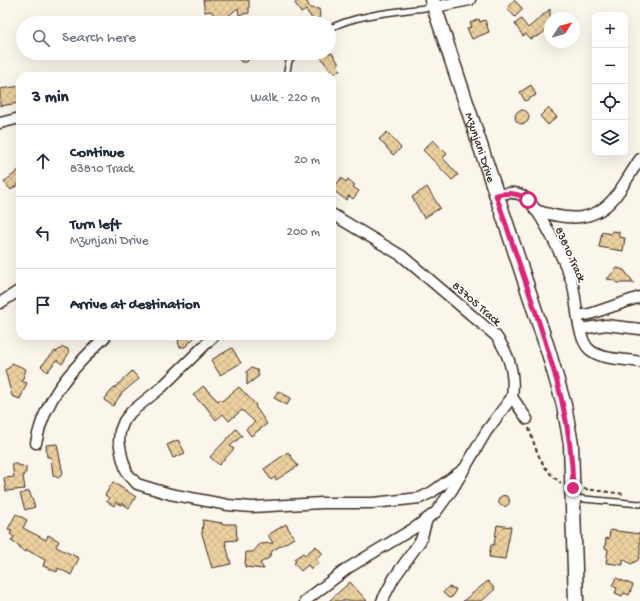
<!DOCTYPE html>
<meta charset="utf-8">
<style>
body{margin:0;font-family:"Gochi Hand",sans-serif;background:#f6f6f7;color:#1f2937}
.controls{position:absolute;right:12px;top:12px;display:grid;overflow:hidden;border-radius:8px;box-shadow:0 4px 16px #0002}
.controls button{width:36px;height:36px;display:grid;place-items:center;padding:0;border:0;border-bottom:1px solid #e0e1e3;background:#fff;color:#1f2937;font:20px sans-serif}
.compass{position:absolute;left:544px;top:12px;width:36px;height:36px;border-radius:50%;background:#fff;box-shadow:0 4px 16px #0002;rotate:54deg}
.stop{position:absolute;width:12px;height:12px;margin:-9px;border:3px solid #db2777;border-radius:50%;background:#fff}
.stop.end{background:#db2777;border-color:#fff;box-shadow:0 1px 4px #0008}
.list{margin:0;padding:0;list-style:none}
h2{display:flex;justify-content:space-between;align-items:center;height:52px;margin:0;padding:0 16px;font-size:17px}
h2 small{font-size:13px;font-weight:400;color:#747a83}
.list li{display:grid;grid-template-columns:26px 1fr auto;gap:12px;align-items:center;box-sizing:border-box;height:72px;padding:0 16px;border-top:1px solid #e0e1e3}
.list b{display:block;font-size:15px;white-space:nowrap}
.list p{margin:0;font-size:13px;white-space:nowrap;color:#747a83}
.list em{font-size:13px;font-style:normal;color:#747a83}
.icon{flex:none;width:22px;height:22px;fill:none;stroke:currentColor;stroke-width:2;stroke-linecap:round;stroke-linejoin:round}
.map{position:relative;flex:none;width:640px;height:601px;overflow:hidden}
.search{position:absolute;background:#fff;box-shadow:0 4px 16px #0002;left:16px;top:16px;width:320px;height:44px;display:flex;align-items:center;gap:10px;box-sizing:border-box;padding:0 14px;border-radius:22px;color:#747a83;font-size:15px}
.panel{position:absolute;background:#fff;box-shadow:0 4px 16px #0002;left:16px;top:72px;width:320px;height:268px;border-radius:12px}
.map>svg:first-child{display:block}
.building{fill:url(#building-cross-hatch);stroke:#3b2a1e}
.lines{fill:none;stroke-linecap:round;stroke-linejoin:round}
.lane-casing{stroke:#3b2a1e;stroke-width:8}
.street-casing{stroke:#3b2a1e;stroke-width:13}
.secondary-casing{stroke:#3b2a1e;stroke-width:17}
.path{stroke:#3b2a1e;stroke-width:2;stroke-dasharray:4 3;stroke-linecap:butt}
.lane{stroke:#fff;stroke-width:5}
.street{stroke:#fff;stroke-width:10}
.secondary{stroke:#fff;stroke-width:14}
.route{stroke:#db2777;stroke-width:5}
.labels{text-anchor:middle;stroke-width:3.5;stroke-linejoin:round;paint-order:stroke}
.street-label{font-size:12px;fill:#3b2a1e;stroke:#fff}
</style>
<div class="map">
<svg width="640" height="601" viewBox="0 0 640 601">
<defs>
<pattern id="building-cross-hatch" width="8" height="8" patternUnits="userSpaceOnUse"><rect width="8" height="8" fill="#ecd0a0"/><path d="M0 0l8 8M0 8l8-8" fill="none" stroke="#cbb389"/></pattern>
</defs>
<rect width="100%" height="100%" fill="#fbf6ec"/>
<filter id="ink" filterUnits="userSpaceOnUse"><feTurbulence type="fractalNoise" baseFrequency=".025" numOctaves="2"/><feDisplacementMap in="SourceGraphic" scale="8" xChannelSelector="R" yChannelSelector="G"/><feConvolveMatrix kernelMatrix="1 2 1 2 8 2 1 2 1" color-interpolation-filters="sRGB"/></filter>
<g filter="url(#ink)">
<g class="building">
<polygon points="203,0 249,0 249,13 239,15 238,8 222,21 218,20 211,11 205,12"/>
<polygon points="299,0 306,0 310,8 319,9 320,15 319,18 313,20 306,10 301,13 295,3"/>
<polygon points="514,0 523,9 515,17 507,8"/>
<polygon points="550,9 550,27 540,35 530,39 526,34 523,36 515,24 521,19 528,28"/>
<polygon points="479,19 480,22 485,20 489,32 472,39 467,28 472,27 470,23"/>
<polygon points="240,53 252,53 247,62 241,62 238,57"/>
<polygon points="318,53 332,53 339,64 337,65 340,70 333,75"/>
<polygon points="531,85 536,95 525,101 520,92"/>
<polygon points="20,86 20,103 0,106 0,89"/>
<polygon points="548,108 557,117 548,125 540,116"/>
<circle cx="522" cy="117" r="7"/>
<polygon points="387,132 401,148 393,155 379,139"/>
<polygon points="433,140 447,154 443,158 458,175 452,180 423,150"/>
<polygon points="20,169 20,183 11,190 4,182"/>
<polygon points="341,178 346,182 348,179 355,185 353,187 359,191 353,199 349,196 346,200 333,190"/>
<polygon points="427,187 440,208 424,218 412,197"/>
<polygon points="612,231 619,232 619,237 625,238 623,251 599,247 602,232 611,234"/>
<polygon points="617,268 624,270 634,283 617,283 613,280 607,279"/>
<polygon points="181,336 196,336 185,347 180,347 178,342"/>
<polygon points="63,347 68,349 69,353 62,364 57,360 47,372 41,366 55,351 56,352"/>
<polygon points="232,348 241,363 220,375 211,360"/>
<polygon points="12,363 26,369 22,381 27,383 20,399 12,396 5,370 10,367"/>
<polygon points="251,368 257,370 259,376 247,385 247,371"/>
<polygon points="132,371 139,379 122,393 113,406 104,400 111,391"/>
<polygon points="203,386 218,401 220,399 222,401 239,387 256,405 255,406 267,424 251,436 246,429 255,422 242,410 229,421 223,414 216,420 203,403 202,404 193,395"/>
<polygon points="278,391 291,398 287,405 274,398"/>
<polygon points="236,429 242,436 230,446 234,449 219,465 210,457"/>
<polygon points="178,440 185,453 173,458 167,445"/>
<polygon points="57,444 63,474 58,478 53,475 51,457 47,457 46,445"/>
<polygon points="288,452 298,466 276,480 275,477 271,480 264,469"/>
<polygon points="12,463 26,467 26,472 23,476 25,489 6,491 4,478 14,477"/>
<polygon points="113,482 136,497 129,508 122,503 121,505 116,502 114,506 106,501 109,498 105,495"/>
<polygon points="29,491 35,507 25,510 20,494"/>
<circle cx="504" cy="501" r="5.5"/>
<polygon points="16,514 27,520 23,528 46,540 48,535 59,541 56,547 79,558 71,575 58,568 57,572 43,566 45,560 27,550 26,552 19,548 20,546 11,541 14,537 10,534 12,530 8,529"/>
<polygon points="203,520 222,523 221,524 236,524 237,540 225,541 231,564 212,568 202,534"/>
<polygon points="286,524 294,538 272,551 269,558 260,563 264,569 245,567 246,552 253,552 260,544 273,543 268,535"/>
<polygon points="497,525 511,527 505,559 489,557 491,545 494,545"/>
<polygon points="610,530 640,534 640,555 638,560 631,564 623,559 623,565 606,563 608,549 605,548 606,538 609,539"/>
<polygon points="316,546 323,554 316,559 319,563 311,569 308,565 301,571 294,563 296,562 294,559 303,553 305,555"/>
<polygon points="616,578 633,585 629,595 624,593 622,596 615,593 617,588 612,586"/>
<polygon points="488,581 495,589 482,601 463,601"/>
<polygon points="350,582 367,601 329,601"/>
<polygon points="448,587 456,589 452,597 449,598 443,593"/>
</g>
<g class="lines">
<defs>
<g id="lane">
<path d="M329,29c26,-15 74,-18 104,-22"/>
<polyline points="286,76 289,61 295,53"/>
<polyline points="573,498 640,504"/>
</g>
<g id="street">
<polyline points="435,7 470,0"/>
<polyline points="0,123 20,118"/>
<path d="M496,195c9,-2 19,-4 27,1 17,11 44,70 50,90 4,16 4,54 17,64 12,10 35,9 50,12"/>
<path d="M535,210c34,11 63,14 85,-20 7,-10 13,-21 20,-31"/>
<path d="M332,214l70,42 94,80c14,19 19,38 16,61l15,22"/>
<polyline points="0,303 20,290"/>
<polyline points="578,316 590,314 640,297"/>
<polyline points="581,329 606,325 640,329"/>
<polyline points="214,336 162,387 131,412 124,421 120,431 119,441 122,457 127,473 137,484 170,494 228,505 252,507 322,503 373,503 420,498 432,492 464,469"/>
<path d="M36,443c9,-47 37,-75 70,-107"/>
<polyline points="305,601 348,568 416,527 436,512 452,490 486,432 512,397"/>
<polyline points="382,601 394,578 421,540 427,519"/>
</g>
<g id="secondary">
<path id="s1" d="M432,0l116,350 16,55 7,39 5,157"/>
</g>
</defs>
<use href="#lane" class="lane-casing"/>
<use href="#street" class="street-casing"/>
<use href="#secondary" class="secondary-casing"/>
<g class="path">
<path d="M529,428c7,22 12,41 32,55"/>
<polyline points="584,489 625,494"/>
</g>
<use href="#lane" class="lane"/>
<use href="#street" class="street"/>
<use href="#secondary" class="secondary"/>
</g>
</g>
<g class="lines" filter="url(#ink)">
<path class="route" d="M528,200c-10,-8 -20,-7 -32,-5 13,38 26,77 39,115 20,62 37,113 38,178"/>
</g>
<g class="labels">
<g class="street-label">
<text dy="4" stroke="none"><textPath href="#s1" startOffset="155">Mzunjani Drive</textPath></text>
<text transform="translate(571 254) rotate(66)" y="4">83810 Track</text>
<text transform="translate(477 303) rotate(41)" y="4">83705 Track</text>
</g>
</g>
</svg>
<div class="controls">
<button>+</button>
<button>−</button>
<button><svg class="icon" aria-label="locate" viewBox="0 0 24 24"><circle cx="12" cy="12" r="6"/><path d="M12 2v4M12 18v4M2 12h4M18 12h4"/></svg></button>
<button><svg class="icon" aria-label="layers" viewBox="0 0 24 24"><path d="M12 4l9 5-9 5-9-5zM3 14l9 5 9-5"/></svg></button>
</div>
<svg class="compass" viewBox="-18 -18 36 36"><path d="M0-13l5 13h-10z" fill="#e53935"/><path d="M0 13l5-13h-10z" fill="#747a83"/></svg>
<div class="stop" style="left:528px;top:200px"></div>
<div class="stop end" style="left:573px;top:488px"></div>
<div class="search"><svg class="icon" aria-label="search" viewBox="0 0 24 24"><circle cx="10" cy="10" r="6"/><path d="M15 15l6 6"/></svg>Search here</div>
<section class="panel">
<h2>3 min<small>Walk · 220 m</small></h2>
<ul class="list">
<li><svg class="icon" aria-label="ahead" viewBox="0 0 24 24"><path d="M12 20V5M6 11l6-6 6 6"/></svg><div><b>Continue</b><p>83810 Track</p></div><em>20 m</em></li>
<li><svg class="icon" aria-label="left" viewBox="0 0 24 24"><path d="M17 20v-9H6M10 6l-5 5 5 5"/></svg><div><b>Turn left</b><p>Mzunjani Drive</p></div><em>200 m</em></li>
<li><svg class="icon" aria-label="arrive" viewBox="0 0 24 24"><path d="M6 21V4h12l-3 4 3 4H6"/></svg><div><b>Arrive at destination</b></div></li>
</ul>
</section>
</div>
